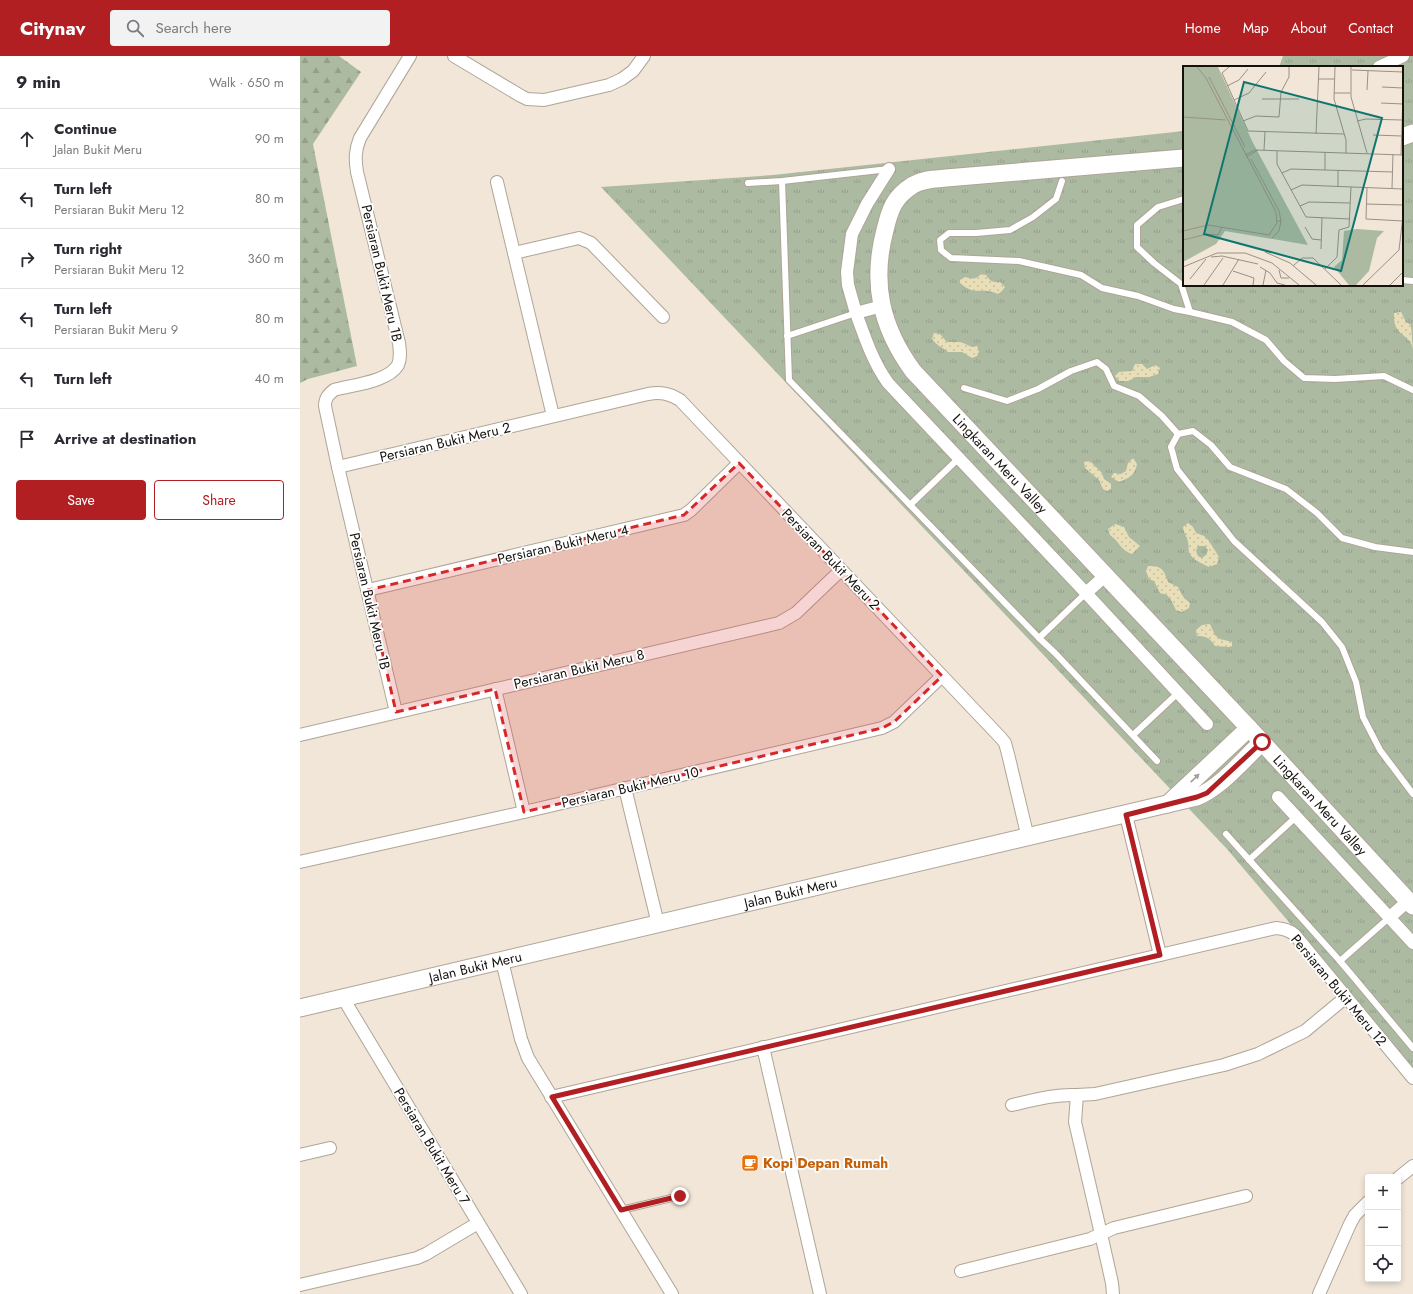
<!DOCTYPE html>
<meta charset="utf-8">
<style>
body{margin:0;font-family:Jost,sans-serif;background:#f2f2f3;color:#2b2b33}
.controls{position:absolute;right:12px;bottom:12px;display:grid;overflow:hidden;border-radius:4px;box-shadow:0 2px 6px #0003}
.controls button{width:36px;height:36px;display:grid;place-items:center;padding:0;border:0;border-bottom:1px solid #e1e1e2;background:#fff;color:#2b2b33;font:20px sans-serif}
.stop{position:absolute;width:12px;height:12px;margin:-9px;border:3px solid #b11f22;border-radius:50%;background:#fff}
.stop.end{background:#b11f22;border-color:#fff;box-shadow:0 1px 4px #0008}
.list{margin:0;padding:0;list-style:none}
h2{display:flex;justify-content:space-between;align-items:center;height:52px;margin:0;padding:0 16px;font-size:17px}
h2 small{font-size:13px;font-weight:400;color:#7c7c81}
.list li{display:grid;grid-template-columns:26px 1fr auto;gap:12px;align-items:center;box-sizing:border-box;height:60px;padding:0 16px;border-top:1px solid #e1e1e2}
.list b{display:block;font-size:15px;white-space:nowrap}
.list p{margin:0;font-size:13px;white-space:nowrap;color:#7c7c81}
.list em{font-size:13px;font-style:normal;color:#7c7c81}
.actions{display:flex;gap:8px;padding:12px 16px}
.actions a{flex:1;padding:9px 0;border:1px solid #b11f22;border-radius:4px;text-align:center;font-size:14px;color:#b11f22}
.actions .main{background:#b11f22;color:#fff}
.icon{flex:none;width:22px;height:22px;fill:none;stroke:currentColor;stroke-width:2;stroke-linecap:round;stroke-linejoin:round}
.map{position:relative;flex:none;width:1113px;height:1238px;overflow:hidden}
header{display:flex;align-items:center;gap:24px;box-sizing:border-box;height:56px;padding:0 20px;background:#b11f22;color:#fff}
header strong{font-size:19px}
nav{display:flex;gap:22px;margin-inline-start:auto;font-size:14px}
.search{width:280px;height:36px;background:#f2f2f3;display:flex;align-items:center;gap:10px;box-sizing:border-box;padding:0 14px;border-radius:4px;color:#7c7c81;font-size:15px}
main{display:flex}
aside{flex:1;background:#fff}
.map>svg:first-child{display:block}
.grass{fill:url(#grass-tufts)}
.forest{fill:url(#forest-firs)}
.sand{fill:url(#sand-dots);fill-rule:evenodd}
.lines{fill:none;stroke-linecap:round;stroke-linejoin:round}
.lane-casing{stroke:#afa597;stroke-width:8}
.street-casing{stroke:#afa597;stroke-width:14}
.secondary-casing{stroke:#afa597;stroke-width:19}
.lane{stroke:#fff;stroke-width:6}
.street{stroke:#fff;stroke-width:12}
.secondary{stroke:#fff;stroke-width:17}
.oneway{fill:#a1a09e}
.route{stroke:#b11f22;stroke-width:5}
.marked{fill:#d62828;fill-opacity:0.2;stroke:#d62828;stroke-width:3;stroke-dasharray:8 5;stroke-linejoin:round}
.labels{text-anchor:middle;stroke-width:3.5;stroke-linejoin:round;paint-order:stroke}
.street-label{font-size:14px;fill:#15120d;stroke:#fff}
.food-label{font-size:14px;font-weight:bold;fill:#c56008;stroke:#fff;text-anchor:start}
.inset-road{fill:none;stroke:#999187;stroke-width:1}
.view{fill:#0f766e;fill-opacity:0.15;stroke:#0f766e;stroke-width:2}
.inset-edge{fill:none;stroke:#15120d;stroke-width:2}
</style>
<header>
<strong>Citynav</strong>
<div class="search"><svg class="icon" aria-label="search" viewBox="0 0 24 24"><circle cx="10" cy="10" r="6"/><path d="M15 15l6 6"/></svg>Search here</div>
<nav><a>Home</a><a>Map</a><a>About</a><a>Contact</a></nav>
</header>
<main>
<aside>
<h2>9 min<small>Walk · 650 m</small></h2>
<ul class="list">
<li><svg class="icon" aria-label="ahead" viewBox="0 0 24 24"><path d="M12 20V5M6 11l6-6 6 6"/></svg><div><b>Continue</b><p>Jalan Bukit Meru</p></div><em>90 m</em></li>
<li><svg class="icon" aria-label="left" viewBox="0 0 24 24"><path d="M17 20v-9H6M10 6l-5 5 5 5"/></svg><div><b>Turn left</b><p>Persiaran Bukit Meru 12</p></div><em>80 m</em></li>
<li><svg class="icon" aria-label="right" viewBox="0 0 24 24"><path d="M7 20v-9h11M14 6l5 5-5 5"/></svg><div><b>Turn right</b><p>Persiaran Bukit Meru 12</p></div><em>360 m</em></li>
<li><svg class="icon" aria-label="left" viewBox="0 0 24 24"><path d="M17 20v-9H6M10 6l-5 5 5 5"/></svg><div><b>Turn left</b><p>Persiaran Bukit Meru 9</p></div><em>80 m</em></li>
<li><svg class="icon" aria-label="left" viewBox="0 0 24 24"><path d="M17 20v-9H6M10 6l-5 5 5 5"/></svg><div><b>Turn left</b></div><em>40 m</em></li>
<li><svg class="icon" aria-label="arrive" viewBox="0 0 24 24"><path d="M6 21V4h12l-3 4 3 4H6"/></svg><div><b>Arrive at destination</b></div></li>
</ul>
<div class="actions"><a class="main">Save</a><a>Share</a></div>
</aside>
<div class="map">
<svg width="1113" height="1238" viewBox="0 0 1113 1238">
<defs>
<pattern id="grass-tufts" width="24" height="20" patternUnits="userSpaceOnUse"><rect width="24" height="20" fill="#acbaa2"/><path d="M3 7l-1-3M5 7V3M7 7l1-3M15 17l-1-3M17 17v-4M19 17l1-3" fill="none" stroke="#939f8a"/></pattern>
<pattern id="forest-firs" width="22" height="20" patternUnits="userSpaceOnUse"><rect width="22" height="20" fill="#acbaa2"/><path d="M5 1l3.5 6h-7zM16 11l3.5 6h-7z" fill="#939f8a"/></pattern>
<pattern id="sand-dots" width="8" height="8" patternUnits="userSpaceOnUse"><rect width="8" height="8" fill="#e8dfb9"/><path d="M2 2h.1M6 6h.1" fill="none" stroke="#c6be9e" stroke-width="1.8" stroke-linecap="round"/></pattern>
</defs>
<rect width="100%" height="100%" fill="#f1e6d8"/>
<polygon class="grass" points="983,0 1113,0 1113,1013 927,793 301,131 473,119 884,75 884,229 1102,229 1102,11 979,11"/>
<polygon class="forest" points="0,0 39,0 61,16 13,88 57,310 8,323 0,327"/>
<g class="sand">
<path d="M681,218l5,1c4,6 7,8 14,7l5,5 -3,4 -4,3c-18,-8 -22,3 -38,-11v-3l5,-3c7,2 10,3 16,-3z"/>
<path d="M1101,256l5,10 5,3 2,26c-1,-14 -12,-14 -17,-24 -2,-4 -2,-9 -2,-14z"/>
<path d="M634,277l6,1 7,8h14l11,5 5,-1 2,5 -2,5 -5,2 -10,-6h-14c-7,-6 -10,-5 -16,-13z"/>
<polygon points="835,308 842,308 847,313 855,309 860,312 858,318 849,321 836,321 828,325 819,325 815,320 819,316 832,315"/>
<path d="M833,402l4,6c-2,11 -8,14 -18,18l-8,-5 3,-4 7,1 5,-3 2,-8z"/>
<polygon points="790,405 802,417 804,423 811,428 811,433 807,435 803,433 799,424 785,412 784,406"/>
<path d="M888,467l5,4 3,6 8,3 5,5 10,16 -2,7 -8,3c-8,-4 -17,-7 -20,-15 -1,-4 0,-7 -1,-10 -1,-6 -4,-8 -5,-15zM898,490h7l3,4 -2,5 -4,3 -4,-2 -2,-5z"/>
<path d="M815,468l9,3 5,10 11,9 -8,8c-12,-4 -12,-12 -22,-19l-2,-6z"/>
<path d="M848,510c14,-1 16,4 20,16l10,5 6,11 6,5 -1,5 -7,4 -6,-2 -5,-10 -4,-5 -7,-2 -6,-12 -5,-2 -3,-8z"/>
<path d="M910,568l5,11 5,4 12,3v4l-3,1 -14,-1c-5,-8 -9,-10 -18,-10l-1,-6 6,-5z"/>
</g>
<g class="lines">
<defs>
<g id="lane">
<polyline points="482,125 489,324 739,582 755,597 857,705"/>
<polyline points="762,125 756,143 733,161 710,174 676,177 649,177 640,184 641,194 651,202 719,205 781,219 802,232 838,240 874,253 890,256 881,228 854,207 837,191 837,169 858,151 884,143"/>
<polyline points="448,127 482,125 589,113"/>
<polyline points="1102,224 1113,225"/>
<polyline points="890,256 932,266 966,284 984,305 1004,322 1035,323 1084,320 1113,334"/>
<polyline points="487,280 556,257"/>
<polyline points="664,332 707,345 738,333 771,315 797,306 806,313 814,330 839,340 862,360 878,378"/>
<polyline points="610,449 659,402"/>
<polyline points="1113,496 1075,491 1042,482 1017,457 986,433 930,411 911,389 893,375 878,378 871,391 877,413 934,485 1022,566 1042,591 1056,626 1063,661 1080,694 1113,738"/>
<polyline points="739,582 786,537"/>
<polyline points="833,679 878,637"/>
<polyline points="926,778 1040,905 1113,992"/>
<polyline points="949,804 996,761"/>
<polyline points="1040,905 1090,861"/>
<polyline points="321,1154 380,1140"/>
</g>
<g id="street">
<polyline points="154,0 221,40 227,43 244,44 309,29 322,23 333,15 344,0"/>
<polyline points="1079,11 1103,0"/>
<polyline points="197,126 253,360"/>
<polyline points="214,197 279,182 291,187 363,261"/>
<path d="M582,250l-26,7c9,25 17,49 32,70l198,210 121,131"/>
<polyline points="556,257 548,229 547,216 552,178 567,148 589,113"/>
<path d="M38,411l310,-73c12,-2 21,-1 32,6l321,338 4,5 3,11 20,84"/>
<polyline points="68,534 384,459 391,454 439,407"/>
<polyline points="786,537 806,519"/>
<polyline points="195,633 224,756"/>
<path d="M96,656l-58,-245 -13,-61c0,-8 3,-11 9,-16 18,-5 54,-8 64,-25 3,-7 2,-14 1,-22l-42,-171c-2,-13 -2,-22 3,-34l50,-82"/>
<polyline points="0,679 479,567 496,557 541,514"/>
<polyline points="325,732 358,868"/>
<polyline points="978,741 1113,887"/>
<polyline points="826,759 860,899"/>
<polyline points="0,806 224,756 582,672 594,666 642,620"/>
<polyline points="1090,861 1108,845"/>
<polyline points="202,905 221,983 228,1002 372,1238"/>
<polyline points="43,942 221,1238"/>
<polyline points="463,991 520,1238"/>
<path d="M251,1041l725,-169c8,1 13,2 19,7l118,143"/>
<path d="M712,1049c22,-5 43,-11 65,-10"/>
<polyline points="0,1099 30,1092"/>
<polyline points="1098,1122 1113,1110"/>
<polyline points="661,1215 790,1183 814,1172 946,1140"/>
<polyline points="0,1229 117,1202 126,1198 178,1167"/>
<polyline points="813,1238 812,1227 801,1178 775,1066 777,1039 795,1038 924,1009 958,998 1005,975 1046,941"/>
<polyline points="1019,1238 1050,1168 1055,1159 1068,1146"/>
</g>
<g id="secondary">
<polyline points="1102,81 1113,77"/>
<path id="s1" d="M884,102l-238,20c-11,1 -23,1 -33,7 -19,12 -23,24 -28,45 -14,53 -4,97 28,141l336,357 164,178"/>
<polyline points="868,748 949,672"/>
<path id="s2" d="M0,952l897,-211c24,-10 46,-37 65,-55"/>
</g>
</defs>
<use href="#lane" class="lane-casing"/>
<use href="#street" class="street-casing"/>
<use href="#secondary" class="secondary-casing"/>
<use href="#lane" class="lane"/>
<use href="#street" class="street"/>
<use href="#secondary" class="secondary"/>
</g>
<defs><path id="oneway-solid" d="M-6-.8H1V-3.2L6.5 0L1 3.2V.8H-6Z"/></defs>
<use class="oneway" href="#oneway-solid" transform="translate(895 722) rotate(-44)"/>
<g class="lines">
<polyline class="route" points="380,1140 321,1154 252,1041 860,899 826,759 897,741 907,737 962,686"/>
</g>
<path class="marked" d="M439,407l203,213 -48,46 -12,6 -358,84 -29,-123 -99,23 -28,-122 316,-75z"/>
<defs>
<symbol id="cafe-square" viewBox="-11 -11 22 22"><rect x="-9" y="-9" width="18" height="18" rx="4" fill="#e8710a" stroke="#fff"/><path d="M-5.5-4.5H6V0H3Q3 3.5 0 3.5H-2.5Q-5.5 3.5-5.5 0ZM3-3.2v2h1.7v-2ZM-6 4.5H4V6H-6Z" fill="#fff"/></symbol>
</defs>
<g fill-rule="evenodd">
<use href="#cafe-square" x="440" y="1097" width="20" height="20"/>
</g>
<g class="labels">
<g class="street-label">
<text transform="translate(82 217) rotate(77)" y="5">Persiaran Bukit Meru 1B</text>
<text transform="translate(145 386) rotate(-13)" y="5">Persiaran Bukit Meru 2</text>
<text dy="5" stroke="none"><textPath href="#s1" startOffset="604">Lingkaran Meru Valley</textPath></text>
<text transform="translate(263 488) rotate(-13)" y="5">Persiaran Bukit Meru 4</text>
<text transform="translate(531 503) rotate(46)" y="5">Persiaran Bukit Meru 2</text>
<text transform="translate(70 545) rotate(77)" y="5">Persiaran Bukit Meru 1B</text>
<text transform="translate(279 613) rotate(-13)" y="5">Persiaran Bukit Meru 8</text>
<text transform="translate(330 731) rotate(-13)" y="5">Persiaran Bukit Meru 10</text>
<text dy="5" stroke="none"><textPath href="#s1" startOffset="1072">Lingkaran Meru Valley</textPath></text>
<text dy="5" stroke="none"><textPath href="#s2" startOffset="504">Jalan Bukit Meru</textPath></text>
<text dy="5" stroke="none"><textPath href="#s2" startOffset="180">Jalan Bukit Meru</textPath></text>
<text transform="translate(1039 934) rotate(50)" y="5">Persiaran Bukit Meru 12</text>
<text transform="translate(132 1090) rotate(59)" y="5">Persiaran Bukit Meru 7</text>
</g>
<g class="food-label">
<text x="463" y="1112">Kopi Depan Rumah</text>
</g>
</g>
<g transform="translate(883 10)">
<rect width="220" height="220" fill="#f1e6d8"/>
<path d="M0,1h35l35,76 55,102 -83,-14 -9,13 -33,18z" fill="#acbaa2"/>
<path d="M174,163l27,2 -7,7 -8,33 -13,14h-7l-15,-18 8,-7 2,-29z" fill="#acbaa2"/>
<path d="M2,36h8l3,13h-9z" fill="#acbaa2"/>
<path class="inset-road" d="M46,1l-7,6 26,58 96,3M152,1l-1,32 12,41v13M168,1v30l16,56M169,4l51,2M26,11l36,70M135,13h16M44,20l12,-6 9,-11M199,21l21,1M184,24l1,-19M151,27h16M79,33h37M51,34l15,-7 17,-21M198,37l22,1M0,51l43,3M60,55l13,-5 23,1 2,-25 8,-15v-10M174,55l9,-2 36,1M133,68l3,-67M190,69l29,1M81,84l1,-18M94,85v13l29,53 44,2M62,89l10,-5 148,5M218,89l2,-60M63,91l12,-7M68,93l28,52 2,10h-4M142,104v-18M99,107l9,-4 102,3M155,121v-17M184,121l-1,32 37,2M209,122l1,-34M108,124l11,-5 101,4M183,138l37,1M117,140l9,-4 41,1M122,161l7,12 9,1M0,165l25,-6 61,10 8,-12 -1,-11 -70,-134 -9,-11M89,172l7,-7 2,-10M0,174l24,-6 11,1 4,-8M138,183l1,-31M82,186l25,11 26,22M28,191l11,-1 36,8M110,200l9,-8h11l28,27M0,201l34,-14h28l27,10 27,22M77,201l10,6 7,10 8,2M142,203l12,-12 2,-27 10,-3 2,-40M96,204l2,8h8M50,205l21,7 -1,7M7,213l16,-20M21,219l19,-27M40,219l16,-26M80,219l3,-15M180,219l36,-35 4,-34M207,219l13,-13"/>
<path class="view" d="M61,16l138,36 -41,153 -137,-37z"/>
<rect width="220" height="220" class="inset-edge"/>
</g>
</svg>
<div class="controls">
<button>+</button>
<button>−</button>
<button><svg class="icon" aria-label="locate" viewBox="0 0 24 24"><circle cx="12" cy="12" r="6"/><path d="M12 2v4M12 18v4M2 12h4M18 12h4"/></svg></button>
</div>
<div class="stop" style="left:962px;top:686px"></div>
<div class="stop end" style="left:380px;top:1140px"></div>
</div>
</main>
